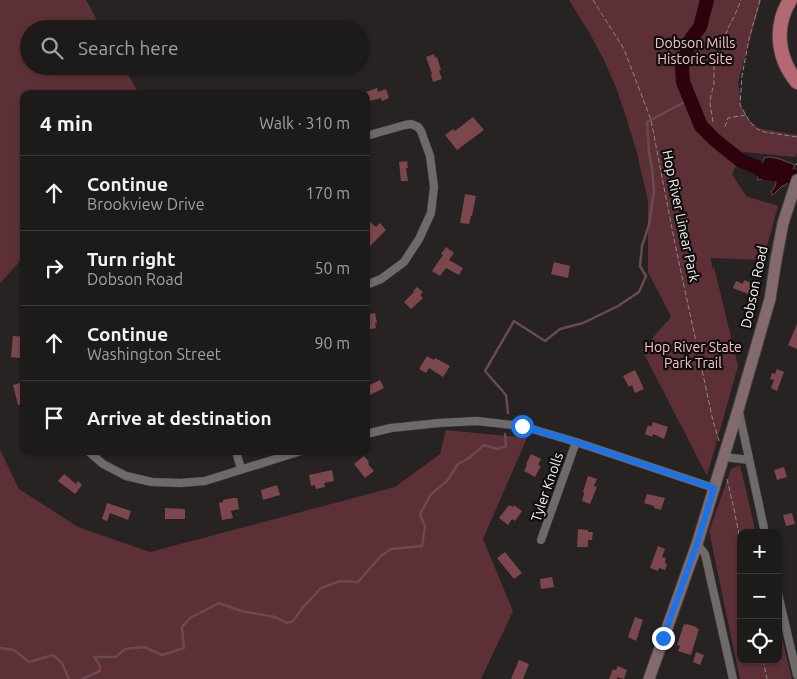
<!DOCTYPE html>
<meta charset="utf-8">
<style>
body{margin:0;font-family:Ubuntu,sans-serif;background:#2a2727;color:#f1f3f6}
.controls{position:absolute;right:15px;bottom:15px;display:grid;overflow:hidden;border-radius:10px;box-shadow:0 1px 4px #0004}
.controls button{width:45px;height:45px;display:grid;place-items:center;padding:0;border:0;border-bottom:1px solid #3b3839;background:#1d1a1a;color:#f1f3f6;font:25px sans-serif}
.stop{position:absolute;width:15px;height:15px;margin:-11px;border:4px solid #1a73e8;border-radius:50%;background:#fff}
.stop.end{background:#1a73e8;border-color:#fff;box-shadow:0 1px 5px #0008}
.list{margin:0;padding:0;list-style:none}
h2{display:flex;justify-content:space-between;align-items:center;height:65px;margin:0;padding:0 20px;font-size:21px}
h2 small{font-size:16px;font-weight:400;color:#a0a1a2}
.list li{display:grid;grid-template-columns:32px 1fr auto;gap:15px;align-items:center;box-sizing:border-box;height:75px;padding:0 20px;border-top:1px solid #3b3839}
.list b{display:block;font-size:19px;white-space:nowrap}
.list p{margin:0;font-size:16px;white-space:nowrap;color:#a0a1a2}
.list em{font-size:16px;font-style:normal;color:#a0a1a2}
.icon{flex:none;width:28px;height:28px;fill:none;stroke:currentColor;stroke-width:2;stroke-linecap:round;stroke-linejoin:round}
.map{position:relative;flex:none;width:797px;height:679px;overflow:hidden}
.search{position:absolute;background:#1d1a1a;box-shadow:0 1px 4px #0004;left:20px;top:20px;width:350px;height:55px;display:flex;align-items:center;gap:12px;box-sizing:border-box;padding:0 18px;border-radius:28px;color:#a0a1a2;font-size:19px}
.panel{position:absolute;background:#1d1a1a;box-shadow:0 1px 4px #0004;left:20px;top:90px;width:350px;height:365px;border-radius:10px}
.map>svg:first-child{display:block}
.green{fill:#5c3036}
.water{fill:#2e020c;stroke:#6a4a51}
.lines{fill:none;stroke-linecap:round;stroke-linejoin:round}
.stream{stroke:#6a4a51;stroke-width:2.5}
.river{stroke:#2e020c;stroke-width:14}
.building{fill:#7b474d}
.street-casing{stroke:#434040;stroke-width:9}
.secondary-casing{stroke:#434040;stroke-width:13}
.highway-casing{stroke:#434040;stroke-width:16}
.path{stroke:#8b8888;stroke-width:1;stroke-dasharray:5 2.5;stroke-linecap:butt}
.street{stroke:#6f6a6a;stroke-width:8}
.secondary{stroke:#836a6c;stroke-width:11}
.highway{stroke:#b36972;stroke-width:14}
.route{stroke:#1a73e8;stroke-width:6}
.labels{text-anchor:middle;stroke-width:4.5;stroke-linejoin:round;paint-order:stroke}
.park-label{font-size:14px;fill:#f7c1c6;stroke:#0f0d0d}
.street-label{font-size:14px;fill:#f6f3f3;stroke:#0f0d0d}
</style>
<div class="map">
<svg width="797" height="679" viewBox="0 0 797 679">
<rect width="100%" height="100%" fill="#272323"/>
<g class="green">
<polygon points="0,0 86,0 102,29 29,29 29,66 123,66 139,94 24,94 24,257 0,283"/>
<polygon points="569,0 761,0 738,82 741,105 748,119 758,128 797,135 797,153 795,157 743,152 732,174 746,196 778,206 763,260 711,258 712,269 714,267 738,366 707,476 642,350 671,317 648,272 648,201 637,153 626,117 617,90 604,60 590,34"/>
<polygon points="446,430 527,438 483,539 513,611 481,679 0,679 0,450 19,489 78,527 150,552 395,487 440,454"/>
<polygon points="740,465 756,533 741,533 741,660 778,660 778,623 792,679 740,679 709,531 731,469"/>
</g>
<path class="water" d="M770,157l10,2 15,6 -9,20 -4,1 -9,9 -2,-3c4,-5 7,-8 3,-15l-17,3 7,-22z"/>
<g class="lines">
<g class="stream">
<polyline points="508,413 506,395 485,371 514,321 545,341 560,329 583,323 618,306 639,292 646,276 640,266 642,246 649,225 654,191 652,168 649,152 647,122 690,99"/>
<polyline points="0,648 14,650 29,662 53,655 62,663 69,679"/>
<polyline points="82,679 100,671 100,666 94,657 116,657 125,649 144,647 162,655 184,648 182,627 190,618 219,603 241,611 275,617 287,623 293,621 304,606 321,588 340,581 358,582 381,556 391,549 422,546 425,527 420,514 431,494 447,481 458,464 469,458 484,445 497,449 506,446 505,434"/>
</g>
<polyline class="river" points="707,0 700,27 691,39 682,67 683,82 701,126 715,140 740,160 756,167 765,173 797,177"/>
</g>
<g class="building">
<polygon points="434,54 435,58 437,57 441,70 439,71 442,79 433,82 431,75 432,74 426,57"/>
<polygon points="377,88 378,92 386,89 389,98 382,101 381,98 366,102 366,92"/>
<polygon points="473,117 484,130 457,150 445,135 453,129 455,131"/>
<polygon points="407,161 408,168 406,168 408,181 401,181 399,162"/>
<polygon points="465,194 476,196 472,216 471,216 469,224 460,223"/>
<polygon points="370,222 376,227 380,223 386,230 366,250 366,233 369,231 366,228 366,226"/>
<polygon points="446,247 454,253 449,260 463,268 459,275 446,268 440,276 432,271 443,255 441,254"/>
<polygon points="554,262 570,266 568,278 551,274"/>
<polygon points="744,280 753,284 748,294 733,288 736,281 743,284"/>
<polygon points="417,287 423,292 420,295 423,298 411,309 404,302 414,292 413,291"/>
<polygon points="375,313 377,323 375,323 376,328 366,330 366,315"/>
<polygon points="797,324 797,349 788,345"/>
<polygon points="13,336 23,337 21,358 11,357"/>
<polygon points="427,356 434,360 435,358 450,366 443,377 429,368 426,373 419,369"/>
<polygon points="777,369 784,372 777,391 771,388 774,380 770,379 772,373 775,374"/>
<polygon points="635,370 644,389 635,393 632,385 629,387 623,376"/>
<polygon points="380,380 384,388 366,397 366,387"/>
<polygon points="24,382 24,404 18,405 13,385"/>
<polygon points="653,422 668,427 664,439 653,434 652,437 645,434 648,425 651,427"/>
<polygon points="531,454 541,459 538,465 541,466 535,477 524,471 527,465 526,464"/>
<polygon points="364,456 369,462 368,464 374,471 365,478 354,464"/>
<polygon points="784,467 787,477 777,480 774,470"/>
<polygon points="332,470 334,481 324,483 325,487 316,489 315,485 311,486 309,475"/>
<polygon points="64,474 76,484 78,481 82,485 75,494 58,481"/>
<polygon points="588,476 597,479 594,486 597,487 590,504 582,501 584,493 583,492"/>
<polygon points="277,485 280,495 263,500 261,490"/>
<polygon points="647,494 665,498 661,510 654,508 654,506 644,503"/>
<polygon points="233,498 237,498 239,509 231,511 233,518 222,520 219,503 223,502 223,500"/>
<polygon points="107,503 131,511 128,520 110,513 107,521 102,519"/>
<polygon points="509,505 513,507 514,505 522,511 515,521 512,519 508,525 499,518"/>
<polygon points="165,508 185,509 185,519 165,519"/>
<polygon points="792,513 795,524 786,526 783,515"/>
<polygon points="578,529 588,530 588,532 593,532 592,540 588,540 588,547 577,547"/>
<polygon points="658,546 665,549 662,557 666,558 665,563 667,564 665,570 659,568 658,571 650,568"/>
<polygon points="505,552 522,573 514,579 497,558"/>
<polygon points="552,577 554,587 541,589 540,579"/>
<polygon points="635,617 643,620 636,641 628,637"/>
<polygon points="684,624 687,625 687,624 697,627 696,628 699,629 691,655 678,651 680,646 677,645"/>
<polygon points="696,652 704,655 700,665 693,662"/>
<polygon points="519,660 529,664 523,679 511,679"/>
<polygon points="618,666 627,670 624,679 617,677 617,679 609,679 613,669 616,670"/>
</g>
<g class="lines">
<defs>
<g id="street">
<polyline points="366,136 405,125 411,124 418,127 421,131 430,156 434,187 431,213 419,239 404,262 381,279 366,285"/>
<polyline points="739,412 765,533"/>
<polyline points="366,434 391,428 439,423 477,421 522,426 576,442 714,488"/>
<polyline points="88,451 103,464 126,476 152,482 180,483 205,481 301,451"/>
<polyline points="236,451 241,469"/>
<polyline points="724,457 749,460"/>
<polyline points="541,540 576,442"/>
<polyline points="697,544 705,554 733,679"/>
<polyline points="778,594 797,675"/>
</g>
<polyline id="secondary" points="649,679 697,544 738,410 770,299 776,260 783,223 797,180"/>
<path id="highway" d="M790,0c-16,26 -13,58 7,82"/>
</defs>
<use href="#street" class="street-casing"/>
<use href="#secondary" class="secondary-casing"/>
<use href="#highway" class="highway-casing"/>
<g class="path">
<polyline points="593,0 624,49 651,120 675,244 713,421 719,441"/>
<polyline points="760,0 749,39 742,76 740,105 750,122 757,129 764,132 797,137"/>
<polyline points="713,122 710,104 711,95 714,84 714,65 729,26 734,17 741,0"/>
<polyline points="725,127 728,118 746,115"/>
<polyline points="796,165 797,163"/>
<polyline points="727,479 734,509 741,545"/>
<polyline points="763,660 767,679"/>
</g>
<use href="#street" class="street"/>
<use href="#secondary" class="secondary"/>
<use href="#highway" class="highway"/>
</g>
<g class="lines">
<polyline class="route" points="522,426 576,442 714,488 697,544 663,638"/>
</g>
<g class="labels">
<g class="park-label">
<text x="695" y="48">Dobson Mills<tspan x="695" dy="16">Historic Site</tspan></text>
<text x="693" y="352">Hop River State<tspan x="693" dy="16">Park Trail</tspan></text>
</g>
<g class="street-label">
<text transform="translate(681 216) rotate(78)" y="5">Hop River Linear Park</text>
<text transform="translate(754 287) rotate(-78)" y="5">Dobson Road</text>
<text transform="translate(547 487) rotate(-71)" y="5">Tyler Knolls</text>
</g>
</g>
</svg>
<div class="controls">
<button>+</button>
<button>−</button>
<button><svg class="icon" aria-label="locate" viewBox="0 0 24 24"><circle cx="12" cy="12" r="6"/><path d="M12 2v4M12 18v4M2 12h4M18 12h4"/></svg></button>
</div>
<div class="stop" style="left:522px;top:426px"></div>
<div class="stop end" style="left:663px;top:638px"></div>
<div class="search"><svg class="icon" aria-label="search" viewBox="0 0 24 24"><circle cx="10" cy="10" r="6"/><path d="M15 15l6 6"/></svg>Search here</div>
<section class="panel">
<h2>4 min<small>Walk · 310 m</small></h2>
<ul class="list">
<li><svg class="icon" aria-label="ahead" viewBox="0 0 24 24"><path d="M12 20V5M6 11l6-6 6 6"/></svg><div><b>Continue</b><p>Brookview Drive</p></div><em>170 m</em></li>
<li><svg class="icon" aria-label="right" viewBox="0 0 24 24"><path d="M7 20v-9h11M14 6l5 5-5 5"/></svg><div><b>Turn right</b><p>Dobson Road</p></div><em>50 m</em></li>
<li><svg class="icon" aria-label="ahead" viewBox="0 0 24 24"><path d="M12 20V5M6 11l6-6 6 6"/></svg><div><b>Continue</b><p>Washington Street</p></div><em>90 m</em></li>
<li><svg class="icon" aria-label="arrive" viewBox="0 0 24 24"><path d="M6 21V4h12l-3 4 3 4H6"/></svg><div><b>Arrive at destination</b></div></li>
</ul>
</section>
</div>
